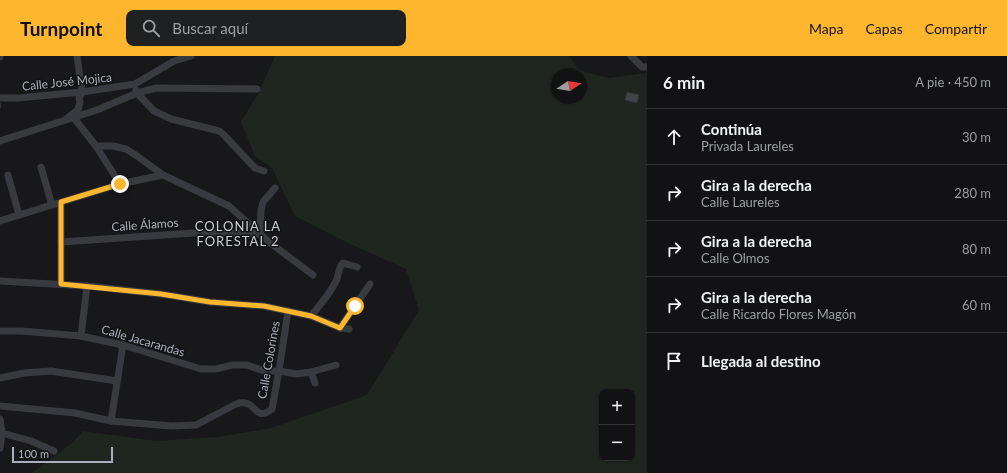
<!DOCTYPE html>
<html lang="es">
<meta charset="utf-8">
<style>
body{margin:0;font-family:Lato,sans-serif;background:#1f2022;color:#f1f3f6}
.controls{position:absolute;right:12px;bottom:12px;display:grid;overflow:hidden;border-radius:8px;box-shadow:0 1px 3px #0004}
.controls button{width:36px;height:36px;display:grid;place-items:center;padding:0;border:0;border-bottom:1px solid #313234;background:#121214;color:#f1f3f6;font:20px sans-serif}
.compass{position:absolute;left:551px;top:12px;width:36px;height:36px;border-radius:50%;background:#121214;box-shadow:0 1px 3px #0004;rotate:78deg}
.scale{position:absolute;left:12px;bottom:10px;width:101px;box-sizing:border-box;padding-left:4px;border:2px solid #aaafbb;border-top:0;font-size:11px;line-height:14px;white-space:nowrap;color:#aaafbb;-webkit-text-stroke:3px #131316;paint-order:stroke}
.stop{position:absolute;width:12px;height:12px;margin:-9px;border:3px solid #feb62e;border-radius:50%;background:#fff}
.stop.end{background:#feb62e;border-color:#fff;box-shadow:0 1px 4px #0008}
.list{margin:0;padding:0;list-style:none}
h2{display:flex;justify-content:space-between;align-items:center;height:52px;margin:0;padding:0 16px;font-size:17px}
h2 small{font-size:13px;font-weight:400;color:#9c9ea0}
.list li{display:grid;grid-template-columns:26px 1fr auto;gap:12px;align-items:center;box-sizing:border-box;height:56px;padding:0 16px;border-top:1px solid #313234}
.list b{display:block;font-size:15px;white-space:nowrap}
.list p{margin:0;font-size:13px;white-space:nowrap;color:#9c9ea0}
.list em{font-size:13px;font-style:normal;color:#9c9ea0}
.icon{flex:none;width:22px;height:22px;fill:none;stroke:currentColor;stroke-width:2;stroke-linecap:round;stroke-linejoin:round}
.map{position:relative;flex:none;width:647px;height:417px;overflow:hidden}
header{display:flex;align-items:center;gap:24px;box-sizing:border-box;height:56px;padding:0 20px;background:#feb62e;color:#111}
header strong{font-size:19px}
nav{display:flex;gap:22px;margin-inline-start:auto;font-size:14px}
.search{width:280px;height:36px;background:#1f2022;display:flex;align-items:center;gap:10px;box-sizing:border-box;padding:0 14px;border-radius:8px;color:#9c9ea0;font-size:15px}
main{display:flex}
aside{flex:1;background:#121214}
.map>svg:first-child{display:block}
.green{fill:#1e261f;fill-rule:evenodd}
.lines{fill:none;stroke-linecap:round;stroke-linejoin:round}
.stream{stroke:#2d3840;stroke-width:2}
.building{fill:#424348;stroke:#323237}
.street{stroke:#393a40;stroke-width:7}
.route{stroke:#feb62e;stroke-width:5}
.labels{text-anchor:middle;stroke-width:3;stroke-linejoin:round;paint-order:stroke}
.street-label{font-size:12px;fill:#aaafbb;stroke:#131316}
.neighbourhood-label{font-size:13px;letter-spacing:1px;fill:#cbced7;stroke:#131316}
</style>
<header>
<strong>Turnpoint</strong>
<div class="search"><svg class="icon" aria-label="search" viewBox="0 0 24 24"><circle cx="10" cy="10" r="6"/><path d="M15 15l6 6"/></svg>Buscar aquí</div>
<nav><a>Mapa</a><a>Capas</a><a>Compartir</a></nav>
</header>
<main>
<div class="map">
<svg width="647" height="417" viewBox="0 0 647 417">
<rect width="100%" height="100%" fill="#18181b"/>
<path class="green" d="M275,0h294l10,14 29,8 39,-5v400h-615l40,-30 11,-12 73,10 62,-4 53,-9 96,-33 52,-85 -13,-41 -56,-25 -55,-28 -23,-48 -17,-12 -14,-34 18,-30zM557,18h24v24h-24zM602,336h30v66h-30z"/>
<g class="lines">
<polyline class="stream" points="0,51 0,48"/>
</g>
<polygon class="building" points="627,36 639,39 637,47 625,44"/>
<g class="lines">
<g class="street">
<polyline points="631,0 642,11 647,11"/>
<polyline points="0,1 0,0"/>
<polyline points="257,33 156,32 137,37 154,55 171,63 219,75 223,78 255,112 264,115"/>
<polyline points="0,42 18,42 82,36 135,28 174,5 191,0"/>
<polyline points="74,62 96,90 120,128"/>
<polyline points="66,63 78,54 80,46 79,42 82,36 77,0"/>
<polyline points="0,85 97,54 137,37 136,34"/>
<polyline points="96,90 113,90 126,93 137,100 163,119 229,150 269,186 313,219"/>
<polyline points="41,111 52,149"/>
<polyline points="8,119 19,159"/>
<polyline points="61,146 61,228"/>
<polyline points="0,165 120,128 163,119"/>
<polyline points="260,178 261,154 263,146 275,132"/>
<polyline points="61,186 208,176 260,178"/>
<polyline points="0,225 87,230 161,238 210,246 264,250 311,260 340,272 349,273"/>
<path d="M311,260c9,-11 19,-22 25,-35 3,-6 2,-13 7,-18l14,4"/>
<polyline points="340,272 370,228"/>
<polyline points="0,275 21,275 81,280 123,289 201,313 216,313 232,309 247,309 264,315 279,315 296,318 311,316 336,309"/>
<polyline points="81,280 87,230"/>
<polyline points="311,316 315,327"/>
<polyline points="0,322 24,317 51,315 117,325"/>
<path d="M0,350l75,7 36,8 61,5 24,-1 40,-21c22,-7 17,20 36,5l7,-38 9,-60"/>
<polyline points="0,363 2,377 0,392"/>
<polyline points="111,365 123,289"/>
<polyline points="2,377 31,385 54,395"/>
</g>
</g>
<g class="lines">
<polyline class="route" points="120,128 61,146 61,228 161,238 210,246 264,250 311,260 340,272 355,250"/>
</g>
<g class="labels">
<g class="street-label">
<text transform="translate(67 26) rotate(-6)" y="4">Calle José Mojica</text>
<text transform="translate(145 169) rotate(-4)" y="4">Calle Álamos</text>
<text transform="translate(143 285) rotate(16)" y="4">Calle Jacarandas</text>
<text transform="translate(269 304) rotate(-80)" y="4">Calle Colorines</text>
</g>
<g class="neighbourhood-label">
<text x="238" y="175">COLONIA LA<tspan x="238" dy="15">FORESTAL 2</tspan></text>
</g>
</g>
</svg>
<div class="controls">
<button>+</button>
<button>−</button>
</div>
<svg class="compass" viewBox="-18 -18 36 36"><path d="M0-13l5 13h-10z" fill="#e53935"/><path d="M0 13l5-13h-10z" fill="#9c9ea0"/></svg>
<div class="scale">100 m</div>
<div class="stop" style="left:355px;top:250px"></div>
<div class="stop end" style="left:120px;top:128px"></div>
</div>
<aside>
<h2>6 min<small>A pie · 450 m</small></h2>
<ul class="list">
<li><svg class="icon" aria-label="ahead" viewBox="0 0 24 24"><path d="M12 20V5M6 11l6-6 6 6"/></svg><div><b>Continúa</b><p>Privada Laureles</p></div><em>30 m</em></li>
<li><svg class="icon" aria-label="right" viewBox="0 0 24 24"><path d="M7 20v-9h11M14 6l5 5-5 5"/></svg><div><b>Gira a la derecha</b><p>Calle Laureles</p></div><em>280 m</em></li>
<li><svg class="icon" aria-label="right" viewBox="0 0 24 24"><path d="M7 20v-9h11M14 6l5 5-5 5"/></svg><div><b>Gira a la derecha</b><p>Calle Olmos</p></div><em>80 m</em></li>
<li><svg class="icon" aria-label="right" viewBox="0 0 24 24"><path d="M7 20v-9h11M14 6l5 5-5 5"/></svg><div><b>Gira a la derecha</b><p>Calle Ricardo Flores Magón</p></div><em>60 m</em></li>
<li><svg class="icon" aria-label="arrive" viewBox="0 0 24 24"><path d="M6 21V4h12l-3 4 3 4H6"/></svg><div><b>Llegada al destino</b></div></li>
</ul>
</aside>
</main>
